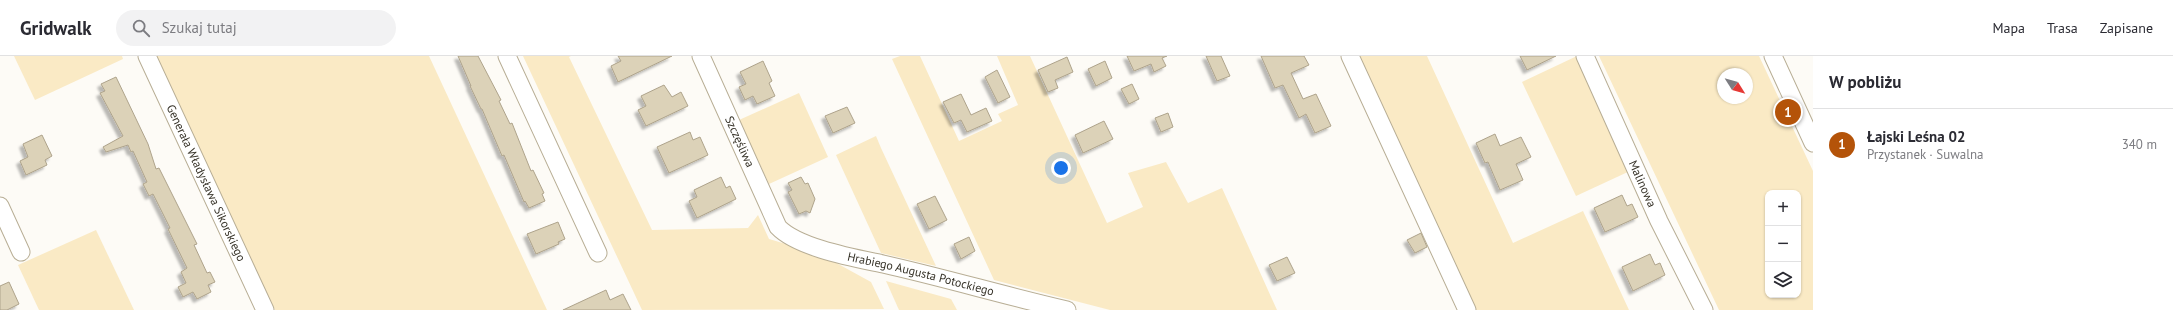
<!DOCTYPE html>
<html lang="pl">
<meta charset="utf-8">
<style>
body{margin:0;font-family:"PT Sans",sans-serif;background:#f2f2f3;color:#2b2b33}
.controls{position:absolute;right:12px;bottom:12px;display:grid;overflow:hidden;border-radius:8px;box-shadow:0 1px 3px #0004}
.controls button{width:36px;height:36px;display:grid;place-items:center;padding:0;border:0;border-bottom:1px solid #e1e1e2;background:#fff;color:#2b2b33;font:20px sans-serif}
.compass{position:absolute;left:1717px;top:12px;width:36px;height:36px;border-radius:50%;background:#fff;box-shadow:0 1px 3px #0004;rotate:127deg}
.you{position:absolute;left:1061px;top:112px;width:14px;height:14px;margin:-10px;border:3px solid #fff;border-radius:50%;background:#1a73e8;box-shadow:0 0 0 6px #1a73e833}
.badge{display:grid;place-items:center;width:26px;height:26px;border-radius:50%;background:#b45309;color:#fff;font-size:13px;font-weight:700}
.pin{position:absolute;translate:-50% -50%;border:2px solid #fff;box-shadow:0 1px 4px #0006}
.list{margin:0;padding:0;list-style:none}
h2{display:flex;justify-content:space-between;align-items:center;height:52px;margin:0;padding:0 16px;font-size:17px}
h2 small{font-size:13px;font-weight:400;color:#7c7c81}
.list li{display:grid;grid-template-columns:26px 1fr auto;gap:12px;align-items:center;box-sizing:border-box;height:72px;padding:0 16px;border-top:1px solid #e1e1e2}
.list b{display:block;font-size:15px;white-space:nowrap}
.list p{margin:0;font-size:13px;white-space:nowrap;color:#7c7c81}
.list em{font-size:13px;font-style:normal;color:#7c7c81}
.icon{flex:none;width:22px;height:22px;fill:none;stroke:currentColor;stroke-width:2;stroke-linecap:round;stroke-linejoin:round}
.map{position:relative;flex:none;width:1813px;height:254px;overflow:hidden}
header{display:flex;align-items:center;gap:24px;box-sizing:border-box;height:56px;padding:0 20px;background:#fff;border-bottom:1px solid #e1e1e2}
header strong{font-size:19px}
nav{display:flex;gap:22px;margin-inline-start:auto;font-size:14px}
.search{width:280px;height:36px;background:#f2f2f3;display:flex;align-items:center;gap:10px;box-sizing:border-box;padding:0 14px;border-radius:22px;color:#7c7c81;font-size:15px}
main{display:flex}
aside{flex:1;background:#fff}
.map>svg:first-child{display:block}
.green{fill:#faeac5;fill-rule:evenodd}
.building{fill:#dcd2b8;stroke:#aea38b;filter:url(#shadow)}
.lines{fill:none;stroke-linecap:round;stroke-linejoin:round}
.minor-casing{stroke:#b8ae95;stroke-width:19}
.minor{stroke:#fff;stroke-width:17}
.labels{text-anchor:middle;stroke-width:3.5;stroke-linejoin:round;paint-order:stroke}
.street-label{font-size:12px;fill:#363228;stroke:#fff}
</style>
<header>
<strong>Gridwalk</strong>
<div class="search"><svg class="icon" aria-label="search" viewBox="0 0 24 24"><circle cx="10" cy="10" r="6"/><path d="M15 15l6 6"/></svg>Szukaj tutaj</div>
<nav><a>Mapa</a><a>Trasa</a><a>Zapisane</a></nav>
</header>
<main>
<div class="map">
<svg width="1813" height="254" viewBox="0 0 1813 254">
<defs>
<filter id="shadow"><feDropShadow dx="-3.5" dy="3.5" stdDeviation="1" flood-color="#0004"/></filter>
</defs>
<rect width="100%" height="100%" fill="#fdfbf6"/>
<g class="green">
<polygon points="14,0 122,0 123,3 35,44"/>
<polygon points="156,0 429,0 547,254 275,254"/>
<polygon points="523,0 571,0 569,1 652,174 748,172 758,159 769,183 820,198 871,226 884,253 642,254"/>
<polygon points="900,0 920,0 959,85 1002,65 998,58 1018,49 997,0 1030,0 1107,167 1143,151 1128,117 1166,106 1188,147 1222,132 1277,254 1110,254 994,224 892,3"/>
<polygon points="1354,0 1427,0 1513,187 1583,155 1629,254 1473,254"/>
<polygon points="1577,0 1630,115 1576,140 1522,26"/>
<path d="M1599,0h160l54,115v139h-94zM1723,18h24v24h-24zM1768,137h30v102h-30z"/>
<polygon points="799,37 828,101 769,128 739,64"/>
<polygon points="876,80 881,92 936,210 881,197 836,99"/>
<polygon points="96,174 134,254 39,254 18,209"/>
<polygon points="886,225 951,243 957,254 899,254"/>
</g>
<g class="building">
<polygon points="458,0 478,0 501,44 499,45 510,68 512,67 531,115 533,114 544,137 542,138 545,145 529,152 525,145 524,146 504,99 502,100 482,53 481,53 470,30 471,30"/>
<polygon points="618,0 672,0 618,26 611,10 621,5"/>
<polygon points="1127,0 1167,0 1162,2 1166,10 1154,16 1151,8 1134,15"/>
<polygon points="1206,0 1221,0 1230,20 1217,25"/>
<polygon points="1261,0 1304,0 1309,9 1291,17 1303,43 1316,38 1331,70 1315,77 1306,58 1299,62 1283,29 1275,32"/>
<polygon points="1520,0 1556,0 1527,14"/>
<polygon points="1067,1 1073,16 1055,24 1058,32 1048,36 1038,14"/>
<polygon points="763,5 772,25 769,27 775,40 757,48 753,40 745,44 739,31 746,28 740,16"/>
<polygon points="1105,5 1112,22 1096,30 1088,13"/>
<polygon points="997,14 1010,41 998,47 985,21"/>
<polygon points="116,21 148,88 156,113 159,112 197,188 194,189 207,217 210,216 215,226 208,229 211,236 197,243 193,236 183,241 178,231 186,227 181,216 187,212 168,173 170,172 153,138 149,140 143,128 147,126 133,95 131,96 128,89 106,96 103,91 123,80 100,37 105,35 101,28"/>
<polygon points="1132,28 1139,43 1129,48 1121,33"/>
<polygon points="664,29 672,41 681,36 688,50 646,70 638,54 646,50 641,40"/>
<polygon points="961,38 971,59 986,52 992,65 967,76 961,64 954,67 943,46"/>
<polygon points="847,51 855,67 833,77 825,60"/>
<polygon points="1168,57 1173,71 1161,76 1155,62"/>
<polygon points="1104,65 1113,83 1083,97 1075,79"/>
<polygon points="690,76 693,84 700,81 708,99 669,117 657,91"/>
<polygon points="1495,78 1500,90 1521,81 1531,101 1516,108 1523,124 1500,134 1488,106 1485,107 1476,87"/>
<polygon points="42,79 52,100 45,104 47,109 26,119 20,105 28,101 23,88"/>
<polygon points="721,121 726,132 730,130 736,143 697,162 689,145 697,141 694,134"/>
<polygon points="801,121 805,128 808,127 815,143 810,157 806,155 799,158 788,136 792,134 788,127"/>
<polygon points="1622,139 1627,150 1632,148 1638,161 1605,176 1594,152"/>
<polygon points="935,140 947,164 929,173 917,148"/>
<polygon points="558,166 565,183 558,186 559,188 536,198 527,178"/>
<polygon points="1421,177 1427,191 1415,197 1407,184"/>
<polygon points="969,181 975,195 961,203 954,188"/>
<polygon points="1650,198 1655,209 1660,207 1665,219 1633,235 1622,211"/>
<polygon points="1287,201 1295,217 1277,225 1269,209"/>
<polygon points="9,226 19,248 7,254 0,254 0,230"/>
<polygon points="606,234 610,244 623,238 631,254 563,254"/>
</g>
<g class="lines">
<defs>
<g id="minor">
<path id="s1" d="M147,0l118,254"/>
<polyline points="507,0 598,197"/>
<path id="s2" d="M701,0l77,171c20,21 77,31 105,37 62,14 123,32 184,46"/>
<polyline points="1350,0 1467,254"/>
<path id="s3" d="M1585,0l74,165 45,89"/>
<polyline points="1773,0 1813,87"/>
<polyline points="0,150 21,196"/>
</g>
</defs>
<use href="#minor" class="minor-casing"/>
<use href="#minor" class="minor"/>
</g>
<g class="labels">
<g class="street-label">
<text dy="4" stroke="none"><textPath href="#s2" startOffset="94">Szczęśliwa</textPath></text>
<text dy="4" stroke="none"><textPath href="#s1" startOffset="140">Generała Władysława Sikorskiego</textPath></text>
<text dy="4" stroke="none"><textPath href="#s3" startOffset="140">Malinowa</textPath></text>
<text dy="4" stroke="none"><textPath href="#s2" startOffset="339">Hrabiego Augusta Potockiego</textPath></text>
</g>
</g>
</svg>
<div class="controls">
<button>+</button>
<button>−</button>
<button><svg class="icon" aria-label="layers" viewBox="0 0 24 24"><path d="M12 4l9 5-9 5-9-5zM3 14l9 5 9-5"/></svg></button>
</div>
<svg class="compass" viewBox="-18 -18 36 36"><path d="M0-13l5 13h-10z" fill="#e53935"/><path d="M0 13l5-13h-10z" fill="#7c7c81"/></svg>
<div class="you"></div>
<div class="pin badge" style="left:1788px;top:56px">1</div>
</div>
<aside>
<h2>W pobliżu<small></small></h2>
<ul class="list">
<li><span class="badge">1</span><div><b>Łajski Leśna 02</b><p>Przystanek · Suwalna</p></div><em>340 m</em></li>
</ul>
</aside>
</main>
